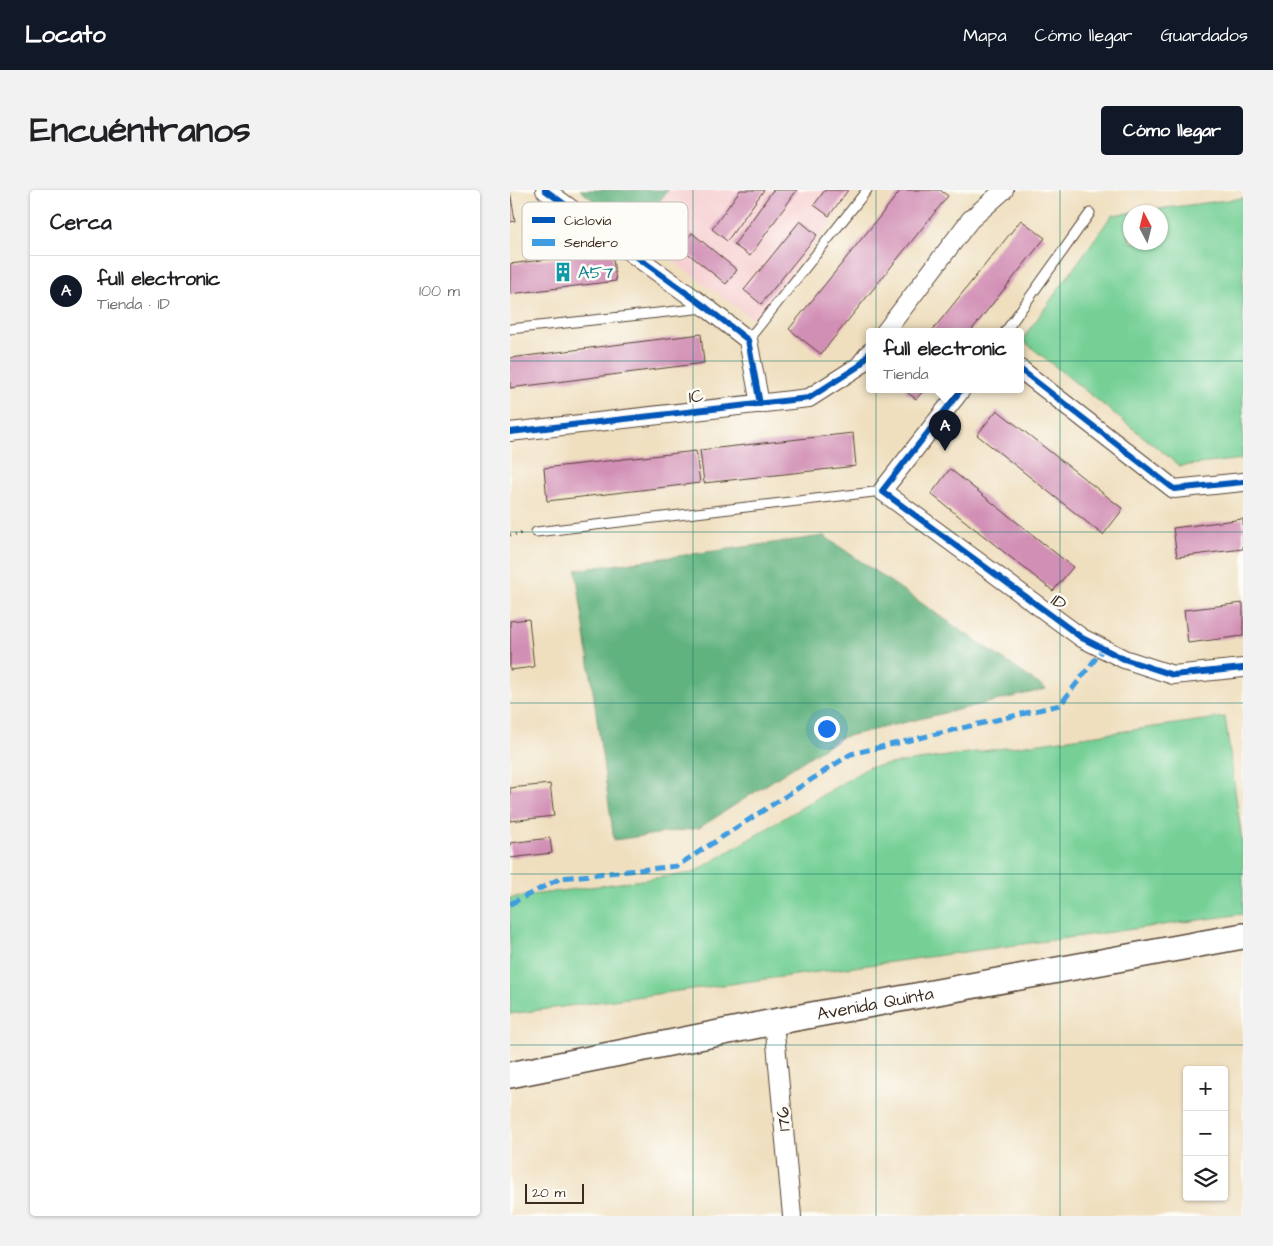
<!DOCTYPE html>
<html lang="es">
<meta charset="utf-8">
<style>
body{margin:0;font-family:"Architects Daughter",sans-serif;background:#f2f2f2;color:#202124}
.controls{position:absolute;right:15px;bottom:15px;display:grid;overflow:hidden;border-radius:5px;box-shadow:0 1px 4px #0004}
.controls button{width:45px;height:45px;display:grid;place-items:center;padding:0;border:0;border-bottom:1px solid #e0e0e0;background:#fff;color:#202124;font:25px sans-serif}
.compass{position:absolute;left:613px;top:15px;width:45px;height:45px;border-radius:50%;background:#fff;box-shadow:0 1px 4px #0004;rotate:353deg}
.scale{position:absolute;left:15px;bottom:12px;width:59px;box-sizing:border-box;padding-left:5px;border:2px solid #3b2a1e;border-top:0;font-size:14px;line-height:18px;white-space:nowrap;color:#3b2a1e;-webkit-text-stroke:4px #fdfcf7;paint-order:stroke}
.you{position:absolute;left:316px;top:538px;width:18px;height:18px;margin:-12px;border:4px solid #fff;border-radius:50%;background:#1a73e8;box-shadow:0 0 0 8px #1a73e833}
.badge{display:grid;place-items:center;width:32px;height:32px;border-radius:50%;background:#111827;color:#fff;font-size:16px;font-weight:700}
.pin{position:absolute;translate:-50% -41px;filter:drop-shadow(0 1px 2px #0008)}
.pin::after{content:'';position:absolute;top:26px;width:18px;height:15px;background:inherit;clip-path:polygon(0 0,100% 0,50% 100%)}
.popup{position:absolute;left:356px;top:138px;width:158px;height:65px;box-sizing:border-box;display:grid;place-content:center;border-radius:5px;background:#fff;filter:drop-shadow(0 1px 4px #0005);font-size:16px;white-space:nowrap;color:#757577}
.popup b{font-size:19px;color:#202124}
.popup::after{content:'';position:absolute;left:50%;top:100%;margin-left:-10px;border:10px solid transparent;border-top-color:#fff}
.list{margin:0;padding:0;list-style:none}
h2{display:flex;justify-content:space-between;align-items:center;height:65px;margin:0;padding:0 20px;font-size:21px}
h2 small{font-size:16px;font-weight:400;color:#757577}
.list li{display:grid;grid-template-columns:32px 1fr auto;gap:15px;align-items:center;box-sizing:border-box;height:70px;padding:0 20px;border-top:1px solid #e0e0e0}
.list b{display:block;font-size:19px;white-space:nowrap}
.list p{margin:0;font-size:16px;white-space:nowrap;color:#757577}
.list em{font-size:16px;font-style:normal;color:#757577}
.icon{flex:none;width:28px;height:28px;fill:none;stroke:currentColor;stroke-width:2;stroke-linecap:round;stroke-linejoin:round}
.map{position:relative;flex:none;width:733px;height:1026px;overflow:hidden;border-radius:5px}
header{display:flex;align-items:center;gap:30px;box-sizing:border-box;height:70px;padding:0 25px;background:#111827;color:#fff}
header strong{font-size:24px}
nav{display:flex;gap:28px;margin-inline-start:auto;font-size:18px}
.intro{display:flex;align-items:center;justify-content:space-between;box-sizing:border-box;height:120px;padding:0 30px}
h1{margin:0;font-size:35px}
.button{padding:12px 22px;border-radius:5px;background:#111827;color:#fff;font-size:18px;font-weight:700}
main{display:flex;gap:30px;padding:0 30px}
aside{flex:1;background:#fff;border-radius:5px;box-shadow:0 1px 4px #0004}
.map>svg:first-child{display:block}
.built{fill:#f7cfd1}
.green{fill:#76d096;stroke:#587d5a;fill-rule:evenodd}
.forest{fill:#60b27f;stroke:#4e6e4e}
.building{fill:#d28fb5}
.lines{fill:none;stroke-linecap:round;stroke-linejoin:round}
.service-casing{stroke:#564536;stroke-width:11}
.minor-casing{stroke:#564536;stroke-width:20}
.secondary-casing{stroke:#564536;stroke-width:28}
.path{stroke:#564536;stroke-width:3;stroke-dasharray:1 4;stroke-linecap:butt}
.service{stroke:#fff;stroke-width:9}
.minor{stroke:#fff;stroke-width:18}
.secondary{stroke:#fff;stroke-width:25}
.quiet{stroke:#3f9ce0;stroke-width:5;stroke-dasharray:10 5;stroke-linecap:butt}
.cycleway-casing{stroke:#fdfcf7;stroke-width:9}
.cycleway{stroke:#0057b8;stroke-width:6}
.grid{fill:none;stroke:#0f766e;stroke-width:1;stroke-opacity:0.55}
.labels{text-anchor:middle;stroke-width:5;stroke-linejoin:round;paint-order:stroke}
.culture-label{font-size:18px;fill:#0d838f;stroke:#fdfcf7;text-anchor:start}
.street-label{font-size:18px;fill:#3b2a1e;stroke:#fdfcf7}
.key{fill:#fdfcf7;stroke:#c3bdb6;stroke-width:1}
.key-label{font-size:14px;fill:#3b2a1e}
</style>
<header>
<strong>Locato</strong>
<nav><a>Mapa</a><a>Cómo llegar</a><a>Guardados</a></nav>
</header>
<div class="intro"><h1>Encuéntranos</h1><a class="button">Cómo llegar</a></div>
<main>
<aside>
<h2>Cerca<small></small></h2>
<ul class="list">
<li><span class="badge">A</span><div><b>full electronic</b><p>Tienda · 1D</p></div><em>100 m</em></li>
</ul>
</aside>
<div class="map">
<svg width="733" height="1026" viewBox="0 0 733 1026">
<rect width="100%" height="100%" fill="#fdfcf7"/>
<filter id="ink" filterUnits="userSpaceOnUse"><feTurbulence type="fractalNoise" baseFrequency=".02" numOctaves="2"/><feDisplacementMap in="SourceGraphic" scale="10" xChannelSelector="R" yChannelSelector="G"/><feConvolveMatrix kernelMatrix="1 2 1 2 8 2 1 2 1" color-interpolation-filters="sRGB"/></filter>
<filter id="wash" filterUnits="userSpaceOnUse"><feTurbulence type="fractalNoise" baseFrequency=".0096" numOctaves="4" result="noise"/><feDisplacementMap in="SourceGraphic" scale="20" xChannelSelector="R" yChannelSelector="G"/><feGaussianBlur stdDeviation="1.12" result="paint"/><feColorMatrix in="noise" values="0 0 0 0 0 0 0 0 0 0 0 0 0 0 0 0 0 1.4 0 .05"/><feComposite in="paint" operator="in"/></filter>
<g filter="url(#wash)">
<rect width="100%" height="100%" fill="#efdfbf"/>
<polygon class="built" points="158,0 345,0 245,131 125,43"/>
<g class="green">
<path d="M733,8v261l-63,7 -158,-126 90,-125zM620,22h30v30h-30z"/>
<polygon points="715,527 733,658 733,724 0,824 0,708 183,683 359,577"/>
</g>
<g class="forest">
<polygon points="70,0 158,0 125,43"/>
<polygon points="314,346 536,499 329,548 189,638 104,650 66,380"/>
</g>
<g id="blocks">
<g class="building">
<polygon points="230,0 254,0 217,51 202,39"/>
<polygon points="263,0 287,0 240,66 224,55"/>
<polygon points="315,0 338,0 319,26 304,15"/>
<polygon points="391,0 430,0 438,6 311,164 279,139"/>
<polygon points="0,1 5,31 0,32"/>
<polygon points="511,30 535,48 460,142 421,142"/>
<polygon points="290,31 307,45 251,114 234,100"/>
<polygon points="182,43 227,80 216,94 170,57"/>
<polygon points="102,61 106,91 0,104 0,74"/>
<polygon points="191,144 194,173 0,198 0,168"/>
<polygon points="394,200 414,200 406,209"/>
<polygon points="487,220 613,319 593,345 467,245"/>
<polygon points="343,243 346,276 194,293 190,260"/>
<polygon points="186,261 190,293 37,311 34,278"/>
<polygon points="440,279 563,377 543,401 421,304"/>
<polygon points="733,329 733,359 667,367 663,338"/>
<polygon points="733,413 733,446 678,453 674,420"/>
<polygon points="19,429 24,477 0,480 0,431"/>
<polygon points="40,594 44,626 0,631 0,598"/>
<polygon points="40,648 42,663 0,668 0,653"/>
</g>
</g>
</g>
<g filter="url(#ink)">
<use href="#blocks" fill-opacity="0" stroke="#564536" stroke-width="1"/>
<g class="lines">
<defs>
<g id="service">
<polyline points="0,139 194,118"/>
<polyline points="495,142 580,23"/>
<polyline points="238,150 357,0"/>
<polyline points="26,342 372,301"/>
</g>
<g id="minor">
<polyline points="35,0 197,118 238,150 250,214"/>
<polyline points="375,142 460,30 494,0"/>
<polyline points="510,179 664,299 733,292"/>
<polyline points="451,200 372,301 572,448 614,469 663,485 733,478"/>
<polyline points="0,242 299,208 349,176 360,162"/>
<polyline points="264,832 282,1026"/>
</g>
<g id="secondary">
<path id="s1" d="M0,885l264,-53 469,-86"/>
</g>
</defs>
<use href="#service" class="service-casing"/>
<use href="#minor" class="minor-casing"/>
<use href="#secondary" class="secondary-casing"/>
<polyline class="path" points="0,345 14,343"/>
<use href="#service" class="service"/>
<use href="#minor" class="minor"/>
<use href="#secondary" class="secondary"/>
<polyline class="quiet" points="0,714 51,688 167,676 341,564 550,515 593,459"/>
<defs>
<g id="cycleway">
<polyline points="35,0 197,118 238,150 250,214"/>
<polyline points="510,179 664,299 733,292"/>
<polyline points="451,200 372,301 572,448 614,469 663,485 733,478"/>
<polyline points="0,242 299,208 349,176 360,162"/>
</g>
</defs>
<use href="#cycleway" class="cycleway-casing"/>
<use href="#cycleway" class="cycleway"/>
</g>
</g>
<path class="grid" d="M183,0v1026M366,0v1026M550,0v1026M0,171h733M0,342h733M0,513h733M0,684h733M0,855h733"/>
<defs>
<symbol id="building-bare" viewBox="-9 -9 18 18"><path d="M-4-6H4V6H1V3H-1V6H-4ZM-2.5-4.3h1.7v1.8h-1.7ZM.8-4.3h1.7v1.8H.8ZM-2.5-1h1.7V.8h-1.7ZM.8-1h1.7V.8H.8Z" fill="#0f9aa8" stroke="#fdfcf7" stroke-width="2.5" paint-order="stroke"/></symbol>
</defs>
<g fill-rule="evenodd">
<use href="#building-bare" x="39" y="68" width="28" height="28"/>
</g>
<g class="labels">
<g class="culture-label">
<text x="68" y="88">A57</text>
</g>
<g class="street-label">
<text transform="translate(186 206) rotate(-6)" y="6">1C</text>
<text transform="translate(549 412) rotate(36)" y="6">1D</text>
<text dy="6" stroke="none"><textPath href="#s1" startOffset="372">Avenida Quinta</textPath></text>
<text transform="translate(273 929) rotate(-95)" y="6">176</text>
</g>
</g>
<rect x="12" y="12" width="166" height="58" rx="8" class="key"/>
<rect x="22" y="27" width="23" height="6" fill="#0057b8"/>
<rect x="22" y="49" width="23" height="7" fill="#3f9ce0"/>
<g class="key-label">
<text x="54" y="35">Ciclovía</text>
<text x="54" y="57">Sendero</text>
</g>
</svg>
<div class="controls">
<button>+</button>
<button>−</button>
<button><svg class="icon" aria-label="layers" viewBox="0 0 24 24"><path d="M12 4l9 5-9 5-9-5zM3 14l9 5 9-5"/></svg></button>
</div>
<svg class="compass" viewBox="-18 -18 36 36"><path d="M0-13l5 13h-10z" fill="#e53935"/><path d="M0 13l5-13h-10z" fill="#757577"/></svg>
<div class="scale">20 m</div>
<div class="you"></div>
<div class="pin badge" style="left:435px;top:261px">A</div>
<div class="popup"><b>full electronic</b>Tienda</div>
</div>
</main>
